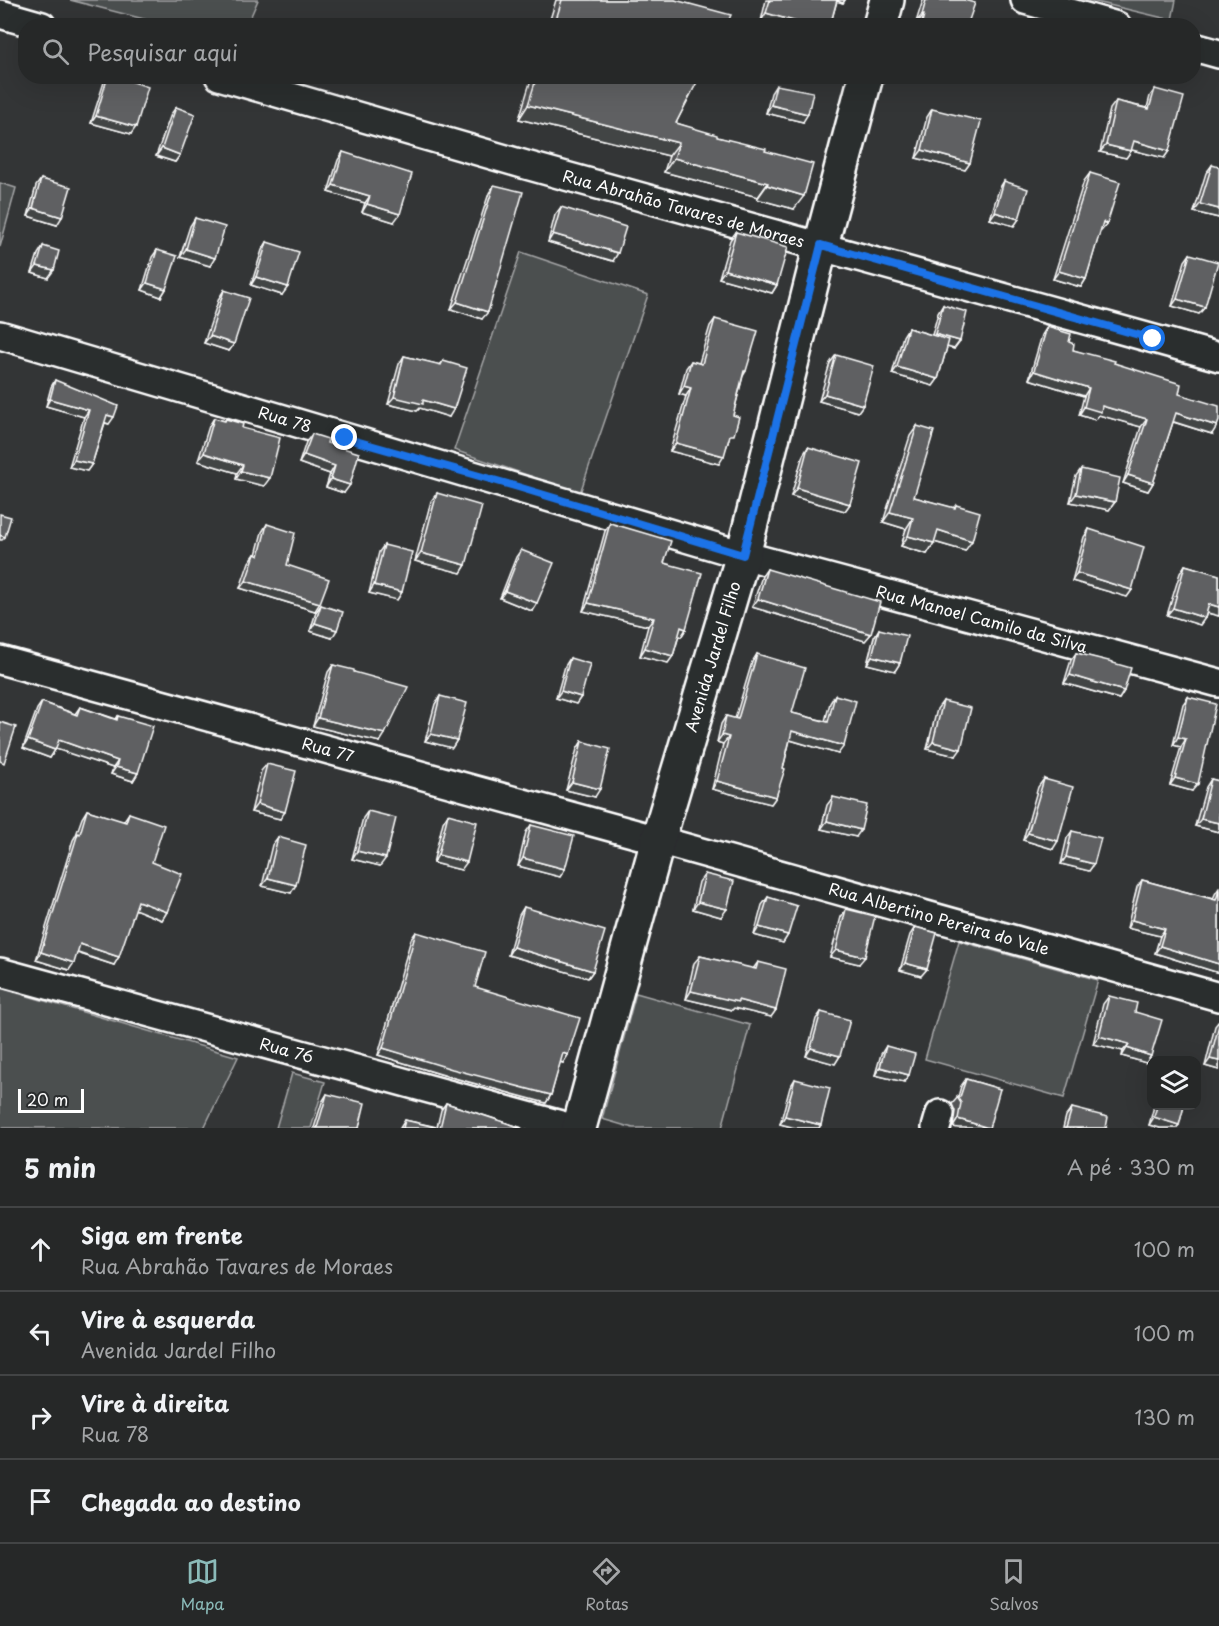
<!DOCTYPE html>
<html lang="pt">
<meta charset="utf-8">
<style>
body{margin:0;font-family:"Playpen Sans",sans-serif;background:#2e3030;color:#f1f3f6}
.controls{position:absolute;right:18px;bottom:18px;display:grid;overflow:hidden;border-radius:12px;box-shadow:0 6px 24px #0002}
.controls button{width:54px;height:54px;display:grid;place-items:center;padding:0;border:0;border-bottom:2px solid #424445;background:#262828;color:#f1f3f6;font:30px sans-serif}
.scale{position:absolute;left:18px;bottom:15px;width:66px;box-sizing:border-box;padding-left:6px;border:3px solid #fff;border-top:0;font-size:16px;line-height:21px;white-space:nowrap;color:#fff;-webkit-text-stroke:4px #2a2d2e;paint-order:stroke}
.stop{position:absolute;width:18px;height:18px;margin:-14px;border:4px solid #1a73e8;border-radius:50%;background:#fff}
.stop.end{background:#1a73e8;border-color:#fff;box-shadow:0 2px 6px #0008}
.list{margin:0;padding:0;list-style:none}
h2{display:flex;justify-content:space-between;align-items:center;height:78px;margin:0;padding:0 24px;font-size:26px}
h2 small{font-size:20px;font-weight:400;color:#a4a6a8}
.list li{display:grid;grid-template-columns:39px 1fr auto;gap:18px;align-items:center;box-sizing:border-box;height:84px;padding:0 24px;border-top:2px solid #424445}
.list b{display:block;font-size:22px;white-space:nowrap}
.list p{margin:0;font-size:20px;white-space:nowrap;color:#a4a6a8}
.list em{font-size:20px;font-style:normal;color:#a4a6a8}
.icon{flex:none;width:33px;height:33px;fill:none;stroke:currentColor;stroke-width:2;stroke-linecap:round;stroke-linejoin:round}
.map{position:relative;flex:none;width:1219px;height:1128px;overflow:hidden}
.search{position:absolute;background:#262828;box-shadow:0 6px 24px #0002;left:18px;right:18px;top:18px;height:66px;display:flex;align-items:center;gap:15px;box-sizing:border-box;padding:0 21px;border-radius:24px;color:#a4a6a8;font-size:22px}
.sheet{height:414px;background:#262828}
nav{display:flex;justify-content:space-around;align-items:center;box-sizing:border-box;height:84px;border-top:2px solid #424445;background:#262828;font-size:16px;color:#a4a6a8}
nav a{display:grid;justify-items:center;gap:3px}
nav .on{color:#8bbbb9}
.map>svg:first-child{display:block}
.green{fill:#4c4f50;stroke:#a6a7a8;stroke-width:1.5}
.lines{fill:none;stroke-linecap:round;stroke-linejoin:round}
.minor-casing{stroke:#fff;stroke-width:32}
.major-casing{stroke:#fff;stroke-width:38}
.minor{stroke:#2a2d2e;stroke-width:27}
.major{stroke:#2a2d2e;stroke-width:33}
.wall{fill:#525354;stroke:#fff;stroke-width:1.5}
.shaded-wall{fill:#424445;stroke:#fff;stroke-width:1.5}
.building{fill:#5f6162;stroke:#fff;stroke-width:1.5}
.route{stroke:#1a73e8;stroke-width:8}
.labels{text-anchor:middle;stroke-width:4.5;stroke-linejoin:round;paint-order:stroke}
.street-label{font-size:16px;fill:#fff;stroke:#2a2d2e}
</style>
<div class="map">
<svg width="1219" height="1128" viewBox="0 0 1219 1128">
<rect width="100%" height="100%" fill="#333536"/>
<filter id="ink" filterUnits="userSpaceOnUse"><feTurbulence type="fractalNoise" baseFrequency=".0167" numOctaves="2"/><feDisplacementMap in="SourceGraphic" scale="12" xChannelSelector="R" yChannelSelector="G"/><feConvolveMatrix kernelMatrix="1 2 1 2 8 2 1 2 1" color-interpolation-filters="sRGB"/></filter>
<g filter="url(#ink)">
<g class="green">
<polygon points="70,0 258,0 247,25 167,25"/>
<polygon points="1088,0 1176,0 1172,20"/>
<polygon points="0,183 16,188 0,247"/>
<polygon points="521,252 648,295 580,493 454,450"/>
<polygon points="959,941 1098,980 1064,1098 925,1059"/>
<polygon points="0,988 238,1057 204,1128 0,1128"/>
<polygon points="636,993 750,1025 722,1128 633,1128 602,1119"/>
<polygon points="292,1073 325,1082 311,1128 276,1128"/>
</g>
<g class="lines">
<defs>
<g id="minor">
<polyline points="1025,0 1117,26"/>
<polyline points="0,14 42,26"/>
<polyline points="1194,47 1219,54"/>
<path id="s1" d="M219,76l307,89 693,192"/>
<path id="s2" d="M0,335l743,220 476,128"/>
<path id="s3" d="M0,660l658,180 561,157"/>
<path id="s4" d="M0,972l572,156"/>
<polyline points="936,1128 940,1114"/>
</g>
<g id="major">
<polyline points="880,26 887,0"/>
<path id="s5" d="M579,1128l79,-288 85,-285 78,-310 45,-169"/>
</g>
</defs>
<use href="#minor" class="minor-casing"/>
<use href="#major" class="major-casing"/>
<use href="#minor" class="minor"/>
<use href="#major" class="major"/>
</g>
<g class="wall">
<polygon points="556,0 675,0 726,26 548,26"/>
<polygon points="766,0 845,0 843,3 837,1 830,26 779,26 761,21"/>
<polygon points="923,0 964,0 967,26 918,26 918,23 916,22"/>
<polygon points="107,76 116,76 131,134 91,123 104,82"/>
<polygon points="532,76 700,76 676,123 717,137 765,151 794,209 757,199 758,197 664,172 669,156 519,119"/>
<polygon points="776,85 803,122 766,113 771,93"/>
<polygon points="1155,89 1169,151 1164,158 1132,150 1126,158 1100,152 1110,109 1116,101 1147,108 1150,96"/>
<polygon points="176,107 180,155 175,162 156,156 171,114"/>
<polygon points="932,109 970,163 965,170 916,158 927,117"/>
<polygon points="343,152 394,222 362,212 365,203 328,192 338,160"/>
<polygon points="1212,165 1219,218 1194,212 1206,173"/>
<polygon points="1090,173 1107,224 1101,231 1100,231 1086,279 1081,287 1053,279 1084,181"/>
<polygon points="41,179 57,225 28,216 36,186"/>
<polygon points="1004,181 1019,219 1014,226 990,219 999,189"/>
<polygon points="494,185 482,319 451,309 489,193"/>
<polygon points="561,207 613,261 548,242 555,215"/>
<polygon points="195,218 210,266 180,257 190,226"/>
<polygon points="736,232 777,285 772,293 719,278 730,240"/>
<polygon points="267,242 282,295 251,285 262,250"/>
<polygon points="43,246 48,278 32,273 38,254"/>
<polygon points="157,250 166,289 161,297 142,290 152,257"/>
<polygon points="1190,254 1205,307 1199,314 1172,306 1185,261"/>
<polygon points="224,290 234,344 229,351 204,343 219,298"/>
<polygon points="943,305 954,349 947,347 938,379 933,386 892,374 903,336 908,328 932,335 938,313"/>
<polygon points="715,319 746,371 743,376 733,415 728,443 719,464 670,451 686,396 679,394 686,368 691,361 699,363 710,326"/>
<polygon points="1047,327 1069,342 1073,350 1114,363 1179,394 1212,434 1173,422 1153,483 1148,491 1123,483 1141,427 1099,415 1095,420 1079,415 1084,396 1029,379 1042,335"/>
<polygon points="836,355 863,405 858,412 819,401 830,363"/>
<polygon points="404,356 440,365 443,361 449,417 420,408 417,411 388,404 399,364"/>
<polygon points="55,380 109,424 105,423 92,464 87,471 69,467 84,417 46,406 51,387"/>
<polygon points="214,418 224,421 226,419 242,428 264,486 236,479 237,473 198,461 209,426"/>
<polygon points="917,426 914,497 953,508 956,505 965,551 934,542 927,554 901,546 906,529 883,522 910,436"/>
<polygon points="312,434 327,443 344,493 326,487 330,474 299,463 306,442"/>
<polygon points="808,447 850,504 845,511 791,496 803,455"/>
<polygon points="1081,469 1115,502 1109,510 1070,502 1076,476"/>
<polygon points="437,493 466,565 461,573 415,561 431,501"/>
<polygon points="610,523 664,563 686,629 681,637 679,636 673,656 668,663 640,656 648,626 583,611 605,531"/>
<polygon points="267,524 287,565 315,611 240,588 249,562 255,554 256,555 262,532"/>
<polygon points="1089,529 1132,590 1127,597 1072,581 1084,537"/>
<polygon points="384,545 402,592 397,600 369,593 379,552"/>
<polygon points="521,550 532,611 500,598 516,557"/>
<polygon points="1185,565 1219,575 1219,616 1207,613 1205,618 1200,625 1167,615 1180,573"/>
<polygon points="767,569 871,634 865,641 752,607 762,576"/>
<polygon points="321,605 332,638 310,631 316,612"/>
<polygon points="879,629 900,663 895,671 867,664 874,637"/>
<polygon points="1076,653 1113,663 1124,691 1119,699 1064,683 1071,660"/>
<polygon points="757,654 792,713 825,721 830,703 835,695 838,754 790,740 776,797 771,804 712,789 723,744 717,742 721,724 726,716 735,719 752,662"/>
<polygon points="570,658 581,697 576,704 556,698 565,666"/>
<polygon points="333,665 354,672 380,742 313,726 328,672"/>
<polygon points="440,696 457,740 452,748 425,741 435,704"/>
<polygon points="1188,697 1192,791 1170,785 1181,747 1173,745 1183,704"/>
<polygon points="943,701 956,756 927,749 937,709"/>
<polygon points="42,702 75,714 80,707 116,719 118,716 138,773 133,781 111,774 113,768 56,748 50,758 23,748 37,709"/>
<polygon points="582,741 595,797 566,790 577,749"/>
<polygon points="267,764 280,819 251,812 261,771"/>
<polygon points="1044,779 1053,849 1023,840 1038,787"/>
<polygon points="1211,779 1219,781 1219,832 1195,826 1206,787"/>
<polygon points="833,797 856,837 821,829 827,805"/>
<polygon points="87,810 123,822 129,813 152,862 167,912 162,920 135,909 114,965 77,953 69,970 36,960 73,840 76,835 82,818"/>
<polygon points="368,811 380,866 352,859 363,818"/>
<polygon points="448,814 461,870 433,863 443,822"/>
<polygon points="531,825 565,869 560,877 518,866 526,832"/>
<polygon points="1072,831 1094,864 1089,871 1061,864 1067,838"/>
<polygon points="278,837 291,893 262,886 272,845"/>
<polygon points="705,874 721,917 693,909 699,882"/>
<polygon points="1142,880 1213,899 1215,894 1219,888 1219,973 1155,953 1160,936 1127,928 1137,887"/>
<polygon points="768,897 788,935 783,943 754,935 762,905"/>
<polygon points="524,907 593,971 588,978 508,955 519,915"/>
<polygon points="846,909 859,964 830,957 841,917"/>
<polygon points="915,927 927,969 921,976 900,970 910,935"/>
<polygon points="416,932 475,987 568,1055 563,1063 560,1062 551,1095 546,1103 447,1076 378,1055 411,939"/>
<polygon points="700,956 753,969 758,962 776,1010 771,1017 734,1008 732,1010 686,999 694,963"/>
<polygon points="1109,996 1135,1012 1151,1056 1146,1063 1122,1056 1123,1051 1093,1044 1103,1004"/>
<polygon points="821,1012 840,1056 835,1064 806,1056 816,1019"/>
<polygon points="1219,1021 1219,1070 1205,1066 1215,1026"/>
<polygon points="886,1046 904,1082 875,1075 881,1054"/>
<polygon points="795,1079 819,1128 796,1128 780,1124 790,1087"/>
<polygon points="966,1079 1000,1089 953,1127 955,1111 952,1104 958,1097 961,1086"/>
<polygon points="327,1094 359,1128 314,1128 322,1102"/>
<polygon points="446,1103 522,1128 400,1128 405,1120 437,1127 441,1110"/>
<polygon points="1154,1106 1184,1106 1179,1125 1176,1128 1160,1128 1149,1125"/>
<polygon points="1072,1108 1106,1128 1063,1128 1066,1116"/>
</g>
<g class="shaded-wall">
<polygon points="834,0 845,0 843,3"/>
<polygon points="766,13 811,26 779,26 761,21"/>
<polygon points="922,15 924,15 918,23 916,22"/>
<polygon points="528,105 679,143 669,156 519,119"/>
<polygon points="771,105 808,114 803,122 766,113"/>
<polygon points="96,116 136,127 131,134 91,123"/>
<polygon points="1134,141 1169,151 1164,158 1128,149"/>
<polygon points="1106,145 1131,151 1126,158 1100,152"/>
<polygon points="162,148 180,155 175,162 156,156"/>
<polygon points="922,150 970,163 965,170 916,158"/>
<polygon points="674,158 768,183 758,197 664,172"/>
<polygon points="333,185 370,196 365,203 328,192"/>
<polygon points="767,185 804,196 794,209 757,199"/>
<polygon points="367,204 400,214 394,222 362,212"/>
<polygon points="1200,204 1219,209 1219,218 1194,212"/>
<polygon points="33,208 62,217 57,225 28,216"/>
<polygon points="995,212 1019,219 1014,226 990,219"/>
<polygon points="1103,222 1107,224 1101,231 1097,230"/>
<polygon points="553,234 618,253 613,261 548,242"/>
<polygon points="186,249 215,258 210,266 180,257"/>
<polygon points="37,266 54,270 48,278 32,273"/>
<polygon points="725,270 777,285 772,293 719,278"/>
<polygon points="1059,271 1086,279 1081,287 1053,279"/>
<polygon points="256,277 288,287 282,295 251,285"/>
<polygon points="147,283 166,289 161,297 142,290"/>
<polygon points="1177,299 1205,307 1199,314 1172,306"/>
<polygon points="457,302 488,312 482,319 451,309"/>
<polygon points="935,334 960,341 954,349 930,342"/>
<polygon points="210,336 234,344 229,351 204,343"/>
<polygon points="897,367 938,379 933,386 892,374"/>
<polygon points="1034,371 1089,388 1084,396 1029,379"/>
<polygon points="684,386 691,388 686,396 679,394"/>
<polygon points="825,394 863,405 858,412 819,401"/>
<polygon points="394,397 423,400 454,409 449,417 420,408 417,411 388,404"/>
<polygon points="50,399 89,410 84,417 46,406"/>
<polygon points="1102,406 1147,419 1141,427 1099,415 1095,420 1079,415 1084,407"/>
<polygon points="1176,413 1217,426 1212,434 1171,421"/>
<polygon points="107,415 114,417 109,424 103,422"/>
<polygon points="676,443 724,456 719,464 670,451"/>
<polygon points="204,453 243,465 237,473 198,461"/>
<polygon points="304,455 335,466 330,474 299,463"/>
<polygon points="74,460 92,464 87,471 69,467"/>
<polygon points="241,471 270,478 264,486 236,479"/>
<polygon points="1128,475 1153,483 1148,491 1123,483"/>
<polygon points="331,479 350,485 344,493 326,487"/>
<polygon points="797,488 850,504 845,511 791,496"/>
<polygon points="1076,494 1115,502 1109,510 1070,502"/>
<polygon points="890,512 913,518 906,529 883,522"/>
<polygon points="938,530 972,541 965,551 931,541"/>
<polygon points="0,535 5,537 2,540 0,540"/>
<polygon points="908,536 934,543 927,554 901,546"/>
<polygon points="421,553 466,565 461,573 415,561"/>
<polygon points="1077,573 1132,590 1127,597 1072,581"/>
<polygon points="246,581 320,603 315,611 240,588"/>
<polygon points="374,585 402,592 397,600 369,593"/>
<polygon points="505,591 537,603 532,611 500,598"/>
<polygon points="758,599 871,634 865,641 752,607"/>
<polygon points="588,603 654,618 648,626 583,611"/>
<polygon points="1209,604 1219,607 1219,616 1204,612"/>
<polygon points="1173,608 1205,618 1200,625 1167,615"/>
<polygon points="315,623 337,630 332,638 310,631"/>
<polygon points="681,627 686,629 681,637 676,635"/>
<polygon points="645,648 673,656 668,663 640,656"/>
<polygon points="872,656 900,663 895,671 867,664"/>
<polygon points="1070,675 1124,691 1119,699 1064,683"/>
<polygon points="561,691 581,697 576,704 556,698"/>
<polygon points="318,718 385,734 380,742 313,726"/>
<polygon points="792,731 844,746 838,754 787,739"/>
<polygon points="431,734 457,740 452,748 425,741"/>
<polygon points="722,735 729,737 723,744 717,742"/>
<polygon points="1178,737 1186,739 1181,747 1173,745"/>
<polygon points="28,740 55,750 50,758 23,748"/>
<polygon points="59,740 118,761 113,768 53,748"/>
<polygon points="933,742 961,749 956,756 927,749"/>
<polygon points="116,767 138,773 133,781 111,774"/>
<polygon points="1175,778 1198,784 1192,791 1170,785"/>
<polygon points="717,781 776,797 771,804 712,789"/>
<polygon points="572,782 600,789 595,797 566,790"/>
<polygon points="257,804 285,812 280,819 251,812"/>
<polygon points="1201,819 1219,823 1219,832 1195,826"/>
<polygon points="827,821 861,830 856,837 821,829"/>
<polygon points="1028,833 1058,841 1053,849 1023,840"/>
<polygon points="357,851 386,858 380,866 352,859"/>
<polygon points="438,855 467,862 461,870 433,863"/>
<polygon points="1066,857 1094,864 1089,871 1061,864"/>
<polygon points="523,858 565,869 560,877 518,866"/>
<polygon points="268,878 296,885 291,893 262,886"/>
<polygon points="138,901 167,912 162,920 132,908"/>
<polygon points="698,902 727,909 721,917 693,909"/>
<polygon points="1132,920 1165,929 1160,936 1127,928"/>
<polygon points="759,927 788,935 783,943 754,935"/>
<polygon points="80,944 119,957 114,965 75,952"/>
<polygon points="1160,946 1219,964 1219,973 1155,953"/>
<polygon points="513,947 593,971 588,978 508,955"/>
<polygon points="836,950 865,957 859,964 830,957"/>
<polygon points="41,952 74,963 69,970 36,960"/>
<polygon points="905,963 927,969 921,976 900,970"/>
<polygon points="691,991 738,1000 776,1010 771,1017 734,1008 732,1010 686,999"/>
<polygon points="1099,1036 1129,1044 1123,1051 1093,1044"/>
<polygon points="383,1048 551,1095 546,1103 447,1076 378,1055"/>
<polygon points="811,1048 840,1056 835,1064 806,1056"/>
<polygon points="1127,1048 1151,1056 1146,1063 1122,1056"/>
<polygon points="563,1053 568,1055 563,1063 558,1061"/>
<polygon points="1210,1059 1219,1061 1219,1070 1205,1066"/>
<polygon points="880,1067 909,1075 904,1082 875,1075"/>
<polygon points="785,1116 821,1125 819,1128 796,1128 780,1124"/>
<polygon points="1154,1117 1179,1125 1176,1128 1160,1128 1149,1125"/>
<polygon points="958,1119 989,1128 958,1128 953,1127"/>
</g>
<g class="building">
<polygon points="562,0 675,0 731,15 726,26 554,26"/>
<polygon points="770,0 837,0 830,26 811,26 766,13"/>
<polygon points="926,0 964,0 975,3 967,26 921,26 924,15 922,15"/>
<polygon points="108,76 116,76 148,87 136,127 96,116"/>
<polygon points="537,76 700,76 676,123 717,135 717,137 766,149 765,151 813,164 804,196 767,185 768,183 674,158 679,143 528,105"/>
<polygon points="776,85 813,92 808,114 771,105"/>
<polygon points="1155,89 1184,97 1169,151 1134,141 1131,151 1106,145 1116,101 1149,109"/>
<polygon points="176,107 195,114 180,155 162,148"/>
<polygon points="932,109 981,121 970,163 922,150"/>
<polygon points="343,152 412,174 400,214 367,204 370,196 333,185"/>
<polygon points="1212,165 1219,167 1219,209 1200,204"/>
<polygon points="1090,173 1120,182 1107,224 1103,222 1086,279 1059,271"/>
<polygon points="41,179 71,187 62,217 33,208"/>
<polygon points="1004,181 1028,189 1019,219 995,212"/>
<polygon points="494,185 523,192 488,312 457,302"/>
<polygon points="561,207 626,227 618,253 553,234"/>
<polygon points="195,218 225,227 215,258 186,249"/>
<polygon points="736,232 788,247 777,285 725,270"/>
<polygon points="267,242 299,252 288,287 256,277"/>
<polygon points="43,246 59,251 54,270 37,266"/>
<polygon points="157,250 177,256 166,289 147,283"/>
<polygon points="1190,254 1218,262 1205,307 1177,299"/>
<polygon points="224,290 249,298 234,344 210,336"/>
<polygon points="943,305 967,312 960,341 935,334"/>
<polygon points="715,319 758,331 746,371 744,371 733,415 739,417 734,435 730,435 724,456 676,443 691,388 684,386 691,361 702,364"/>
<polygon points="1047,327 1071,334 1069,342 1074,344 1073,350 1115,361 1114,363 1181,384 1179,394 1219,406 1219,421 1217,426 1176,413 1153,483 1128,475 1147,419 1102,406 1101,412 1084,407 1089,388 1034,371"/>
<polygon points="908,328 949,340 938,379 897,367"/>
<polygon points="836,355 874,366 863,405 825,394"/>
<polygon points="404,356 441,365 443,361 467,368 454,409 423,400 423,404 394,397"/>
<polygon points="55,380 118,406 114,417 107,415 92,464 74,460 89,410 50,399"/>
<polygon points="214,418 225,421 226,419 243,424 242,428 280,438 270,478 241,471 243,465 204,453"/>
<polygon points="917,426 934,431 914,497 955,508 956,505 980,512 972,541 938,530 934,543 908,536 913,518 890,512"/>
<polygon points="312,434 328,439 327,443 359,453 350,485 331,479 335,466 304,455"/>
<polygon points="808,447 862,463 850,504 797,488"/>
<polygon points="1081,469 1120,478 1115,502 1076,494"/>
<polygon points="437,493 482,506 466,565 421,553"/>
<polygon points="0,514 11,517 5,537 0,535"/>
<polygon points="610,523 671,541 664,563 702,573 686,629 681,627 673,656 645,648 654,618 588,603"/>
<polygon points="267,524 295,533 287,565 329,579 320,603 246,581 255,554 259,556"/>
<polygon points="1089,529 1144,547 1132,590 1077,573"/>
<polygon points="384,545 412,552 402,592 374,585"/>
<polygon points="521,550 554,563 537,603 505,591"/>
<polygon points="1185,565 1219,575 1219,607 1209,604 1205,618 1173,608"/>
<polygon points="767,569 880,602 871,634 758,599"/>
<polygon points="321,605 343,612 337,630 315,623"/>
<polygon points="879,629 907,636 900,663 872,656"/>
<polygon points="1076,653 1113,662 1113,663 1131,668 1124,691 1070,675"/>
<polygon points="757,654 805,668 792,713 828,722 835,695 856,701 844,746 792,731 783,768 785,769 776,797 717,781 729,737 722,735 726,716 738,719"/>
<polygon points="570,658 590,664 581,697 561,691"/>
<polygon points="333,665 354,670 354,672 408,687 385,734 318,718"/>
<polygon points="440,696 467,703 457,740 431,734"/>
<polygon points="1188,697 1216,704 1198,784 1175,778 1186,739 1178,737"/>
<polygon points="943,701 971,708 961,749 933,742"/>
<polygon points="42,702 77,715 80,707 117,720 118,716 153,726 138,773 116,767 118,761 59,740 55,750 28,740"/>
<polygon points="0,722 16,727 4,763 0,761"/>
<polygon points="582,741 610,749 600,789 572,782"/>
<polygon points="267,764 296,771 285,812 257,804"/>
<polygon points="1044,779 1073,787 1058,841 1028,833"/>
<polygon points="1211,779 1219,781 1219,823 1201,819"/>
<polygon points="833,797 867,805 861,830 827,821"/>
<polygon points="87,810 126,822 129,813 164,825 152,862 182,874 167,912 138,901 119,957 80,944 74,963 41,952 78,833 80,834"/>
<polygon points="368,811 396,818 386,858 357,851"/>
<polygon points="448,814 477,822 467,862 438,855"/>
<polygon points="531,825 574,836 565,869 523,858"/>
<polygon points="1072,831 1101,838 1094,864 1066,857"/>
<polygon points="278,837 306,845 296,885 268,878"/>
<polygon points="705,874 734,881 727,909 698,902"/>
<polygon points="1142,880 1216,900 1219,890 1219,964 1160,946 1165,929 1132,920"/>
<polygon points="768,897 797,906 788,935 759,927"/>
<polygon points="524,907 605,931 593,971 513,947"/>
<polygon points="846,909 875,916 865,957 836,950"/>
<polygon points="915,927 937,933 927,969 905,963"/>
<polygon points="416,932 485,952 475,987 580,1018 568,1055 563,1053 551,1095 452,1069 383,1048"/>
<polygon points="700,956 756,969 758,962 786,969 776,1010 738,1000 738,1002 691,991"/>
<polygon points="1109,996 1137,1003 1135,1012 1162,1020 1151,1056 1127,1048 1129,1044 1099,1036"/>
<polygon points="821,1012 850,1020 840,1056 811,1048"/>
<polygon points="1219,1025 1219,1061 1210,1059"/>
<polygon points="886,1046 915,1054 909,1075 880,1067"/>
<polygon points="795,1079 830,1088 821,1125 785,1116"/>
<polygon points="966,1079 1000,1089 989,1128 958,1119 961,1103 957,1097 960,1097"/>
<polygon points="327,1094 365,1103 359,1128 317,1128"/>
<polygon points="446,1103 522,1128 440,1128"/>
<polygon points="1157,1106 1184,1106 1179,1125 1154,1117"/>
<polygon points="1072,1108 1108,1117 1106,1128 1066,1128"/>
<polygon points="405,1120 439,1128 403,1128"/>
</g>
</g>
<g class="lines" filter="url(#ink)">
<polyline class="route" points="345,438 518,487 743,555 821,245 1153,339"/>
</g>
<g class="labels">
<g class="street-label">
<text dy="6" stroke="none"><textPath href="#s1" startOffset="483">Rua Abrahão Tavares de Moraes</textPath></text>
<text dy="6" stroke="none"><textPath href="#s2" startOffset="297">Rua 78</textPath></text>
<text dy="6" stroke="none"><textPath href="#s2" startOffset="1022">Rua Manoel Camilo da Silva</textPath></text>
<text dy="6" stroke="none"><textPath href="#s5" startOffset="490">Avenida Jardel Filho</textPath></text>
<text dy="6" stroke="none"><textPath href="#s3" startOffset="340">Rua 77</textPath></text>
<text dy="6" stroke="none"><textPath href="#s3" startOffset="974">Rua Albertino Pereira do Vale</textPath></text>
<text dy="6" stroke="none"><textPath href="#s4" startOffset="297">Rua 76</textPath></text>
</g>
</g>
</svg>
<div class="controls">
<button><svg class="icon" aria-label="layers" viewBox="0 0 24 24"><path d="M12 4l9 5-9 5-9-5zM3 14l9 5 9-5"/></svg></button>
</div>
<div class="scale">20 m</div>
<div class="stop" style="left:1153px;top:339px"></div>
<div class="stop end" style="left:345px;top:438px"></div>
<div class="search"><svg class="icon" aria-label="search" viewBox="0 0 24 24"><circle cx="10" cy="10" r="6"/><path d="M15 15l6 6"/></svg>Pesquisar aqui</div>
</div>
<section class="sheet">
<h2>5 min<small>A pé · 330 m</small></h2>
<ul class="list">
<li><svg class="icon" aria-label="ahead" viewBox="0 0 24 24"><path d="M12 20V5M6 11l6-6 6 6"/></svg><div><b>Siga em frente</b><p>Rua Abrahão Tavares de Moraes</p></div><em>100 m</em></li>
<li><svg class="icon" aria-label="left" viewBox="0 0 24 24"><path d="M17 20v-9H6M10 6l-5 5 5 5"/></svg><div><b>Vire à esquerda</b><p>Avenida Jardel Filho</p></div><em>100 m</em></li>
<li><svg class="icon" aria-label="right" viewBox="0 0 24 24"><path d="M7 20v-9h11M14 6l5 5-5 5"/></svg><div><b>Vire à direita</b><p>Rua 78</p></div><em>130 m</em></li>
<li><svg class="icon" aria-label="arrive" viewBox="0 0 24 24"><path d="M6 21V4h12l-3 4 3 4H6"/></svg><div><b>Chegada ao destino</b></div></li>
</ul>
</section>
<nav>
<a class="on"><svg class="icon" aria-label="map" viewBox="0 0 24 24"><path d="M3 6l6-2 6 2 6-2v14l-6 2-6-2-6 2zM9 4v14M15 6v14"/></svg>Mapa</a>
<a><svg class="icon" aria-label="directions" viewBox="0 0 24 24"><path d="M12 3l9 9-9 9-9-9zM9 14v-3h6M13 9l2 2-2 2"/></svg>Rotas</a>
<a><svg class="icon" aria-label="saved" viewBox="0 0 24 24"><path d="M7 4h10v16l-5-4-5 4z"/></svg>Salvos</a>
</nav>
